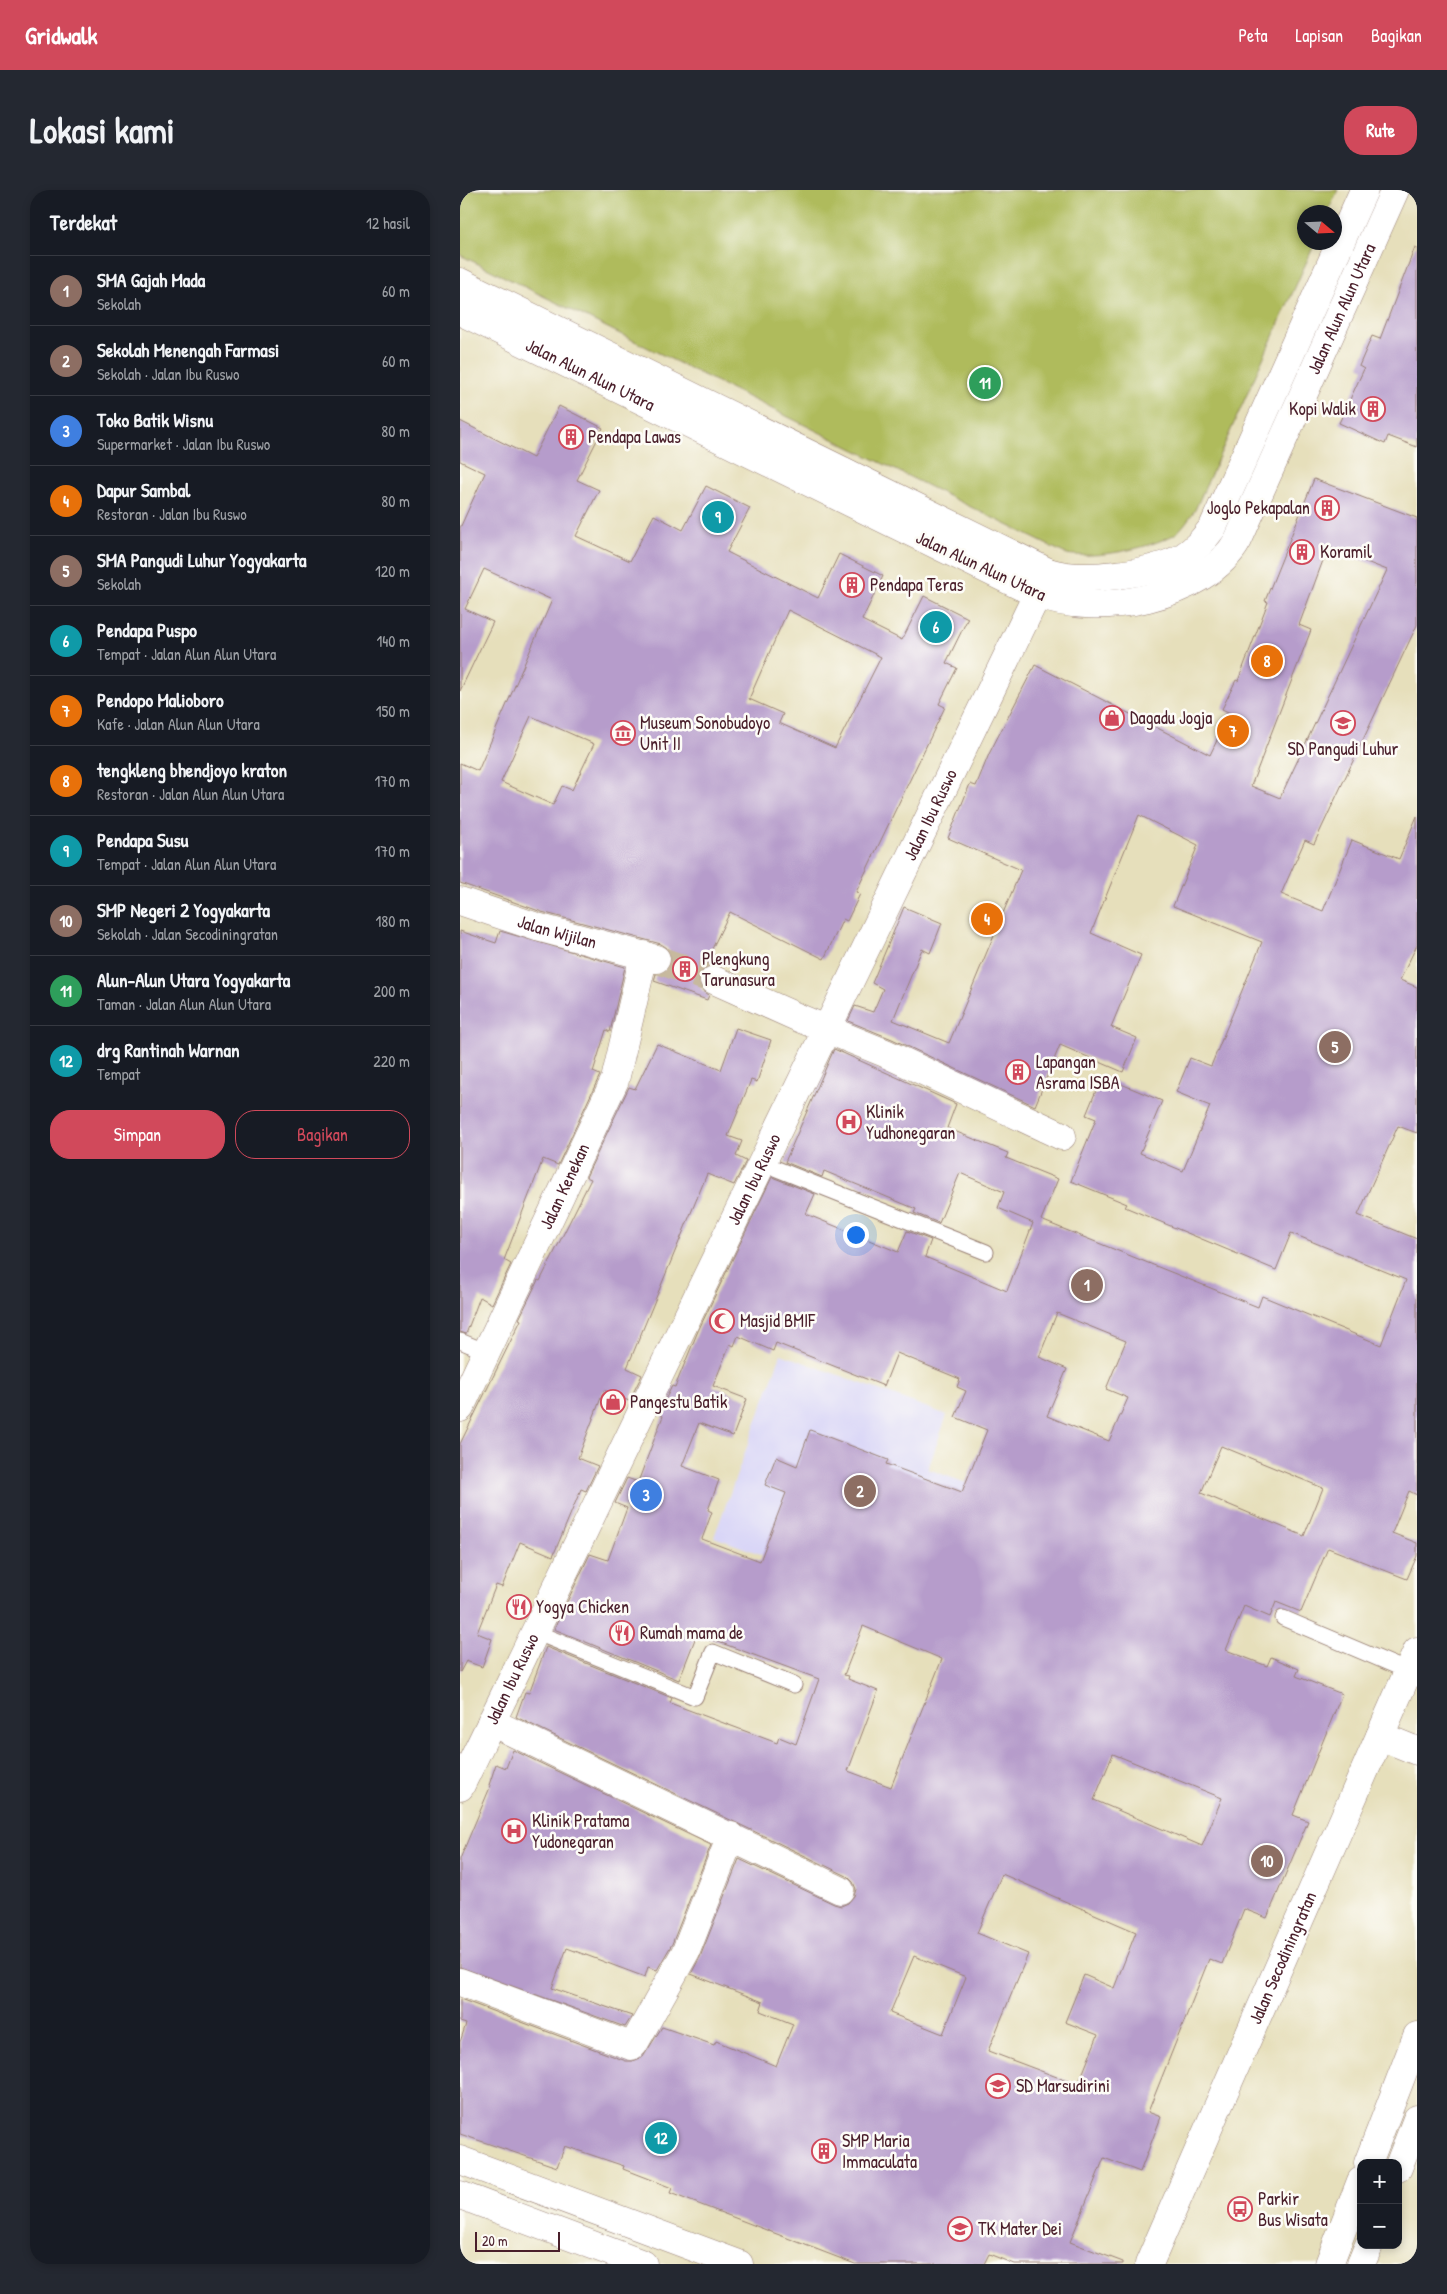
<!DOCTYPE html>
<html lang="id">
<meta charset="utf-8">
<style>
body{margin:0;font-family:"Patrick Hand",sans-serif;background:#242831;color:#f1f3f6}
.controls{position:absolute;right:15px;bottom:15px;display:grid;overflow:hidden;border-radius:10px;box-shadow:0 2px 8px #0003}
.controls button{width:45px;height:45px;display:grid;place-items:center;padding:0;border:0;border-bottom:1px solid #363941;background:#171b24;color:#f1f3f6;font:25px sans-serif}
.compass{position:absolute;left:837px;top:15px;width:45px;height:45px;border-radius:50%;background:#171b24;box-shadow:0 2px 8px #0003;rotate:109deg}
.scale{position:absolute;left:15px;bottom:12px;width:85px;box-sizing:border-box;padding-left:5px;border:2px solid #4a1f2b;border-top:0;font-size:14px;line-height:18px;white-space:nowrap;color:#4a1f2b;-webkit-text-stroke:4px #fdfcf7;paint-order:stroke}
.you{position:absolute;left:395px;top:1044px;width:18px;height:18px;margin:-12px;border:4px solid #fff;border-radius:50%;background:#1a73e8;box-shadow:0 0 0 8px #1a73e833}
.badge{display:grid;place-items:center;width:32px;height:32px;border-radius:50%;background:#d1495b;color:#fff;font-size:16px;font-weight:700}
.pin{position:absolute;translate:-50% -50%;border:2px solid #fff;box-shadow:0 1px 5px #0006}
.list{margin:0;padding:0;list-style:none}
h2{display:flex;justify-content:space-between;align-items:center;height:65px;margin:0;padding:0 20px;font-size:21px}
h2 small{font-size:16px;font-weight:400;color:#9ea1a6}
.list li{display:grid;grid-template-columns:32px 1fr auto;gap:15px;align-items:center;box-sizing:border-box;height:70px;padding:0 20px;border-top:1px solid #363941}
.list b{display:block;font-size:19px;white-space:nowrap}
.list p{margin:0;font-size:16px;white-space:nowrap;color:#9ea1a6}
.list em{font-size:16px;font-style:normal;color:#9ea1a6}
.actions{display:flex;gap:10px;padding:15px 20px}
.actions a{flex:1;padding:11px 0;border:1px solid #d1495b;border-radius:20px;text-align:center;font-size:18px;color:#d1495b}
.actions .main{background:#d1495b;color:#fff}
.map{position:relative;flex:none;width:957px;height:2074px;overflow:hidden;border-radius:20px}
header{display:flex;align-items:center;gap:30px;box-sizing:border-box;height:70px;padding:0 25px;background:#d1495b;color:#fff}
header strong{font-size:24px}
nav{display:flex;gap:28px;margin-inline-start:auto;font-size:18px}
.intro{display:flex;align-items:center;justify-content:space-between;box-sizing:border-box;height:120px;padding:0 30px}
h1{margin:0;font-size:35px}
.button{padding:12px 22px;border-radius:20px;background:#d1495b;color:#fff;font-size:18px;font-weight:700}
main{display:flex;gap:30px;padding:0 30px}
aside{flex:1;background:#171b24;border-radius:20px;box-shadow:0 2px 8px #0003}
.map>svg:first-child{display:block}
.built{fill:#d9d6f7}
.green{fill:#afbb5c;stroke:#7c6d44}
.building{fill:#b69ccb;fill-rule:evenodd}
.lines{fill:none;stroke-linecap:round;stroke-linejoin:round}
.minor-tunnel{stroke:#c7b99e;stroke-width:28;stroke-dasharray:28 14;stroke-linecap:butt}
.service-casing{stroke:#987f73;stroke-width:17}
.minor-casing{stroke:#987f73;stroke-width:29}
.tertiary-casing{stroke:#987f73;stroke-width:29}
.primary-casing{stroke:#987f73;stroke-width:29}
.service{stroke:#fff;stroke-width:15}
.minor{stroke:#fff;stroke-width:28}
.tertiary{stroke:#fff;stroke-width:28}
.primary{stroke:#fff;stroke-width:28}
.labels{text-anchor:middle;stroke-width:5;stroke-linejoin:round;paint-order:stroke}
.street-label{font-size:18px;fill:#4a1f2b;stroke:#fdfcf7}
.poi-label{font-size:18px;fill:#4a1f2b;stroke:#fdfcf7;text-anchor:start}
</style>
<header>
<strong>Gridwalk</strong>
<nav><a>Peta</a><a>Lapisan</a><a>Bagikan</a></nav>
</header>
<div class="intro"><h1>Lokasi kami</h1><a class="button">Rute</a></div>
<main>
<aside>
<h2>Terdekat<small>12 hasil</small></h2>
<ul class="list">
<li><span class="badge" style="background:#8d6e63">1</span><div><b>SMA Gajah Mada</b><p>Sekolah</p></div><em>60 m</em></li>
<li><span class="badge" style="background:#8d6e63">2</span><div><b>Sekolah Menengah Farmasi</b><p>Sekolah · Jalan Ibu Ruswo</p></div><em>60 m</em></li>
<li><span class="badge" style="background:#3f7fe0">3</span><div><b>Toko Batik Wisnu</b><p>Supermarket · Jalan Ibu Ruswo</p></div><em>80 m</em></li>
<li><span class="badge" style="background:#e8710a">4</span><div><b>Dapur Sambal</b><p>Restoran · Jalan Ibu Ruswo</p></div><em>80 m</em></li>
<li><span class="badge" style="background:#8d6e63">5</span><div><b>SMA Pangudi Luhur Yogyakarta</b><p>Sekolah</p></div><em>120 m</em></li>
<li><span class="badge" style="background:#0f9aa8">6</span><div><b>Pendapa Puspo</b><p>Tempat · Jalan Alun Alun Utara</p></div><em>140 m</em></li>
<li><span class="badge" style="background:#e8710a">7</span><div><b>Pendopo Malioboro</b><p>Kafe · Jalan Alun Alun Utara</p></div><em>150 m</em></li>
<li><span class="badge" style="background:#e8710a">8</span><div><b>tengkleng bhendjoyo kraton</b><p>Restoran · Jalan Alun Alun Utara</p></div><em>170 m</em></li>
<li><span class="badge" style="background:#0f9aa8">9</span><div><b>Pendapa Susu</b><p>Tempat · Jalan Alun Alun Utara</p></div><em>170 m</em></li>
<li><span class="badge" style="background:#8d6e63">10</span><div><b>SMP Negeri 2 Yogyakarta</b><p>Sekolah · Jalan Secodiningratan</p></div><em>180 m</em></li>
<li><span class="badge" style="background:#2e9e5b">11</span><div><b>Alun-Alun Utara Yogyakarta</b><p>Taman · Jalan Alun Alun Utara</p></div><em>200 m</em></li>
<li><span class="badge" style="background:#0f9aa8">12</span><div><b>drg Rantinah Warnan</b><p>Tempat</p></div><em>220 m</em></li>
</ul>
<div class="actions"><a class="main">Simpan</a><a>Bagikan</a></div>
</aside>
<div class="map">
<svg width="957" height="2074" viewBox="0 0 957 2074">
<rect width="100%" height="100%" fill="#fdfcf7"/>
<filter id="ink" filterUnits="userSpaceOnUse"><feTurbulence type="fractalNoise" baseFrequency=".02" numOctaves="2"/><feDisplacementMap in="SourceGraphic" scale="10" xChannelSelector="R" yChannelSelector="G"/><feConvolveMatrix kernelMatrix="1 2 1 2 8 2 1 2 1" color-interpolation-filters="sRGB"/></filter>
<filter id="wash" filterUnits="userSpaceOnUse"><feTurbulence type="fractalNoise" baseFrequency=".0096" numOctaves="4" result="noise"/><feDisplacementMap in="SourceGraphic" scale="20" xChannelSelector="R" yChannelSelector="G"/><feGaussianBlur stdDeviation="1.12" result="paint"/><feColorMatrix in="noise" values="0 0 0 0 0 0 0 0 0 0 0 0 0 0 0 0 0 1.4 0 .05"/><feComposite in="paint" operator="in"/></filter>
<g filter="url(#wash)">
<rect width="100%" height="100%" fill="#e6dfbb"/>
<polygon class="built" points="321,1164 487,1225 468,1279 590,1324 542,1453 254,1347"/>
<path class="green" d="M0,0h878l-10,22h-24v30l11,1 -120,267c-6,8 -13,19 -20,24 -26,15 -81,25 -109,20l-606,-299z"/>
<g id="blocks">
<g class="building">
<polygon points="955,57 957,58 957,257 928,246 925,254 879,233 904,179 899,176 912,146 920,149"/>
<path d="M99,216l44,22 -26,52 22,10 -23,46 54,25 24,-46 29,15 23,-44 44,22 -23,44 91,46 21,-44 44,22 -21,44 40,20 22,-44 44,22 -22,45 11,5 -18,36 6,3 -89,185 4,2 -13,27 -4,-2 -19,40 -94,-47 -20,41 12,5 -3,8 -7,-1 -7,2 -5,7 -1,8 3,8 7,5 -2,5 -53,-19 2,-7 11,-4 4,-7v-8l-4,-7 -6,-4 -119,-32 -82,-29v-120l18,8 74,-171 -68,-31 -19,40 28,13 -33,69v-163l25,-55 -25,-12v-40l73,37zM328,420l93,47 -46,91 -56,-25 4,-9 -34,-15zM71,526l63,28 -22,46 -10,-4 -9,19 -52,-23z"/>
<path d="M854,289l103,39v107l-103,219 -9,-4 -24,54 42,17 29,-71 47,19 18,-43v129l-17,35 17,7v146l-19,-7 -40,89 59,24v256l-8,-4 -17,42 25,10v13l-10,23 -79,-31 -27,64 -25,-10 -6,15 -26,-11 -18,44 41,16 4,-9 28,12 -3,7 46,18 -49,121 15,6 -41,97 -23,-9 -22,55 -13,-5 -61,153 13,5 -21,55 -36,-14 -34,84 53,20v2h-109l-25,-10 -5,10h-129l-185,-71 2,-5 -49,-19 1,-3 -59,-20 -8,21 -97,-33v-92l6,-18 -6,-2v-23l166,62h7l10,-4 19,-30 52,18 2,-4 60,25 17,-42 -33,-13 3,-9 -72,-28 9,-17 39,-98 95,45 7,2 7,-3 6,-7 2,-7 -3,-7 -6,-6 -331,-159 9,-25 4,1 17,-46 126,51 -2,5 107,40 2,-6 17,7 23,-65 -122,-45 -18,46 -125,-51 36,-75 18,6 19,-52 -12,-5 12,-25 11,4 25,-66 -5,-2 14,-28 3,1 23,-56 74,-154 43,17 -9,20 92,38 9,-21 24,9 -6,17 82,34 26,-68 -35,-15 6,-16 -44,-19 -21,50 -25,-10 2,-4 -92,-38 -2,6 -37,-15 49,-113 122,55 -9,24 61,25 -2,5 52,21 -17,41 217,87 4,-11 119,49 25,-65 -115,-47 -15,37 -151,-63 2,-3 -56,-23 25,-62 -10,-4 16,-39 60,25 -22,52 43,18 27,-65 -34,-14 14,-34 21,8 51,-124 -89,-36 25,-61 -59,-30 -48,118 50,22 -30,72 26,11 -14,34 -63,-27 -25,61 -143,-67 -44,-18 7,-15 18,6 10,-23 -11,-6 32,-76 38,16 -12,30 -8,-4 -29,71 56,23 72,-173 -73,-32 22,-54 6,2 13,-32 46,-89 175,90 20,-42 -8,-4 14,-29 2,1 30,-79 -3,-1zM868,357l59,23 -107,228 -29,-12 60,-156 -12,-5zM597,1123l69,28 -20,48 22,9 -19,43 -62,-25 20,-47 -28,-12zM278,1146l35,15 3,-8 108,43 13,-33 63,26 -3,8 9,4 -11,26 32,13 -25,62 -76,-28 2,-4 -78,-30 -13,36 -21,-9 -11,28 21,8 -26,68 -58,-22 10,-27 -4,-2 11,-30 -37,-14 17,-43 34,13 14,-37 -34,-13 17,-42 4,2zM761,1256l102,42 -19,48 -103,-43zM403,1436l79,33 -51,128 -43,-16 30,-80 -30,-12 1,-3 -5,-1zM653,1564l109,44 -20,48 -108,-46zM542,1684l134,58 -22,56 -30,-13 -19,47 33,13 -20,50 -90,-34 40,-97 -51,-21zM454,1766l52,21 -23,57 -53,-21z"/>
<polygon points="0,741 36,753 40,741 165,777 150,842 146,840 133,882 140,885 98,975 83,969 44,1070 51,1074 32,1114 20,1107 6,1144 0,1142"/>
<polygon points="276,838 311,850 297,892 291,890 268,946 282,951 276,966 286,971 274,995 247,984 167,1178 182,1185 169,1211 144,1200 118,1268 138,1276 126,1301 121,1299 93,1366 60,1352 42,1397 36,1395 17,1443 32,1449 22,1477 6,1471 0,1482 0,1254 61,1130 59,1129 78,1090 80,1091 131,989 126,987 169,897 175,899 197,854 261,880"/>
<polygon points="53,1560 251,1655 212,1754 197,1780 188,1777 185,1787 107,1758 92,1798 172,1826 165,1837 0,1777 0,1669 31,1595 29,1595 36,1574 46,1578"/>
</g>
</g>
</g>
<g filter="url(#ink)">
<use href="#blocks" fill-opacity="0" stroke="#987f73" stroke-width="1"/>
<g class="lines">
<polyline class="minor-tunnel" points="196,769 254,790"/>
<defs>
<g id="service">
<polyline points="302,973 526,1062"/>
<polyline points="0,1151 27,1162"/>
<polyline points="823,1428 948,1481"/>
<polyline points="75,1442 235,1507 253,1462 334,1495"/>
</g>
<g id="minor">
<polyline points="0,92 588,382"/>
<path id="s1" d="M0,121l577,283"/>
<path id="s2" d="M0,711l77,26 119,32"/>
<polyline points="254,790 339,828 425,863 602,946"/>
<path id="s3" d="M0,1218l155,-328 29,-125"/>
<polyline points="31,1532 380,1700"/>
<polyline points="920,1546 957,1561"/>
<polyline points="0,1792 171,1856 174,1854 226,1761 271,1646"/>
<path id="s4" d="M689,2074l268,-613"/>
</g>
<g id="tertiary">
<path id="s5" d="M577,404c59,25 169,4 201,-54l157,-350"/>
<path id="s6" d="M0,1597l588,-1215c33,11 105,2 135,-15 13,-8 21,-18 30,-30l151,-337"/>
</g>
<g id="primary">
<polyline points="0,1970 279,2074"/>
<polyline points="908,1973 957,1846"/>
<polyline points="938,1978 957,1929"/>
<polyline points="0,2005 183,2074"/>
<polyline points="869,2074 901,1991"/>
<polyline points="901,2074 909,2055"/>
</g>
</defs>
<use href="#service" class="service-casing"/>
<use href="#minor" class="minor-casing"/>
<use href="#tertiary" class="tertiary-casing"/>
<use href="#primary" class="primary-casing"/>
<use href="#service" class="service"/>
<use href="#minor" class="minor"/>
<use href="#tertiary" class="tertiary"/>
<use href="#primary" class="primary"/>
</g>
</g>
<defs>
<symbol id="building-ring" viewBox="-11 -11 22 22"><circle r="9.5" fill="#fdfcf7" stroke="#d1495b" stroke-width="1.5"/><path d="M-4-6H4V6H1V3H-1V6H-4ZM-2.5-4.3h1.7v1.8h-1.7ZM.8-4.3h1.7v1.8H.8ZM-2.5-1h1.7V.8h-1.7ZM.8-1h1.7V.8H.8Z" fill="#d1495b"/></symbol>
<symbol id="shop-ring" viewBox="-11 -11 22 22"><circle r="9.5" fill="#fdfcf7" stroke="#d1495b" stroke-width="1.5"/><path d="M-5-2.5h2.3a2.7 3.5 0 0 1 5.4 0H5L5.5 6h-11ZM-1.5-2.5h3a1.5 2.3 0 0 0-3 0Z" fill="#d1495b"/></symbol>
<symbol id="school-ring" viewBox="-11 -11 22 22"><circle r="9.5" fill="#fdfcf7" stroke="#d1495b" stroke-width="1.5"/><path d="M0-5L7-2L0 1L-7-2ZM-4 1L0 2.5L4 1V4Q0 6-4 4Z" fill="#d1495b"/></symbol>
<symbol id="museum-ring" viewBox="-11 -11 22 22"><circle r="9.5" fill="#fdfcf7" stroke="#d1495b" stroke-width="1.5"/><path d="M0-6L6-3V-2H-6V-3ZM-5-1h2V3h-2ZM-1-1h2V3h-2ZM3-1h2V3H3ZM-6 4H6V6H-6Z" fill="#d1495b"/></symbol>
<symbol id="hospital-ring" viewBox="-11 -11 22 22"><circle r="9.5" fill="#fdfcf7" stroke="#d1495b" stroke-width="1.5"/><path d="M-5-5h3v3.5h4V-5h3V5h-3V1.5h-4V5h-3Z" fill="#d1495b"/></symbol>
<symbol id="mosque-ring" viewBox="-11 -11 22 22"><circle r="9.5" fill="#fdfcf7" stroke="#d1495b" stroke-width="1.5"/><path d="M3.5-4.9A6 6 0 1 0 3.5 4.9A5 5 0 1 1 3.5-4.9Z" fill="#d1495b"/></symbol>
<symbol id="restaurant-ring" viewBox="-11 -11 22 22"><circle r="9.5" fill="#fdfcf7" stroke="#d1495b" stroke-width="1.5"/><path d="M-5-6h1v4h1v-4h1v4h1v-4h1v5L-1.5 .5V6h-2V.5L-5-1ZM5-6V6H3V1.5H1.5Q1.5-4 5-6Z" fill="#d1495b"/></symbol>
<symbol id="bus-ring" viewBox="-11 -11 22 22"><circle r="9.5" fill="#fdfcf7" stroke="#d1495b" stroke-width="1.5"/><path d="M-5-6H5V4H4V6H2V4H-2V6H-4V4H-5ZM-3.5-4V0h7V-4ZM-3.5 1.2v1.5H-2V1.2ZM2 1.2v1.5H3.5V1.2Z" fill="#d1495b"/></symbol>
</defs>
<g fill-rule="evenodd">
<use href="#building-ring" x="899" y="205" width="28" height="28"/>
<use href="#building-ring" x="97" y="233" width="28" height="28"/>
<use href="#building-ring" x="853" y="304" width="28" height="28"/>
<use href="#building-ring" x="828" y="348" width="28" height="28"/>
<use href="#building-ring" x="378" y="381" width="28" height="28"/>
<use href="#shop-ring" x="638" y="514" width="28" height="28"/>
<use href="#school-ring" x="869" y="519" width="28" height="28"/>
<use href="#museum-ring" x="149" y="529" width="28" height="28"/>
<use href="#building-ring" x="211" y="765" width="28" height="28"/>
<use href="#building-ring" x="544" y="868" width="28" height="28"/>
<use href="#hospital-ring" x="375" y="918" width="28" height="28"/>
<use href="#mosque-ring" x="248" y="1117" width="28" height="28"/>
<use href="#shop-ring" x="139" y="1198" width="28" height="28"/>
<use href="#restaurant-ring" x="45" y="1403" width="28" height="28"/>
<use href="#restaurant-ring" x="148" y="1429" width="28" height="28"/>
<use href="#hospital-ring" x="40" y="1627" width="28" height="28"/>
<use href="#school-ring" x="524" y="1882" width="28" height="28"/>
<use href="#building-ring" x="350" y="1947" width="28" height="28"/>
<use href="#bus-ring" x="766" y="2005" width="28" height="28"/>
<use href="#school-ring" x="486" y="2025" width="28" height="28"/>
</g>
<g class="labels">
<g class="street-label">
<text dy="6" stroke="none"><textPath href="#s5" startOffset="476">Jalan Alun Alun Utara</textPath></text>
<text dy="6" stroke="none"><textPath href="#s1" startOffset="145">Jalan Alun Alun Utara</textPath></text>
<text transform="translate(521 376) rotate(25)" y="6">Jalan Alun Alun Utara</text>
<text dy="6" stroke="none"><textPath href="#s6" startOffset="1080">Jalan Ibu Ruswo</textPath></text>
<text dy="6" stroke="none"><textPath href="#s2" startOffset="102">Jalan Wijilan</textPath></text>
<text dy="6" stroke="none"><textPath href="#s6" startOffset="675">Jalan Ibu Ruswo</textPath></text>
<text dy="6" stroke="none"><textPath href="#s3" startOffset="245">Jalan Kenekan</textPath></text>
<text dy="6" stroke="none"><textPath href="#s6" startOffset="120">Jalan Ibu Ruswo</textPath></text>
<text dy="6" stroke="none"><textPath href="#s4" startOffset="334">Jalan Secodiningratan</textPath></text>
</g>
<g class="poi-label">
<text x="896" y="225" text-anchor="end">Kopi Walik</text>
<text x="128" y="253">Pendapa Lawas</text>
<text x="850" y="324" text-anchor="end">Joglo Pekapalan</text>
<text x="860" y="368">Koramil</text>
<text x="410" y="401">Pendapa Teras</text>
<text x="670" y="534">Dagadu Jogja</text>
<text x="180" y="539">Museum Sonobudoyo<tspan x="180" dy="21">Unit II</tspan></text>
<text x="883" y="565" text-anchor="middle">SD Pangudi Luhur</text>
<text x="242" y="775">Plengkung<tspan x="242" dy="21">Tarunasura</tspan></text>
<text x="576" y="878">Lapangan<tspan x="576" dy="21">Asrama ISBA</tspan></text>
<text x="406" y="928">Klinik<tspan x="406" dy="21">Yudhonegaran</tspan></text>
<text x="280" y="1137">Masjid BMIF</text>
<text x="170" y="1218">Pangestu Batik</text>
<text x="76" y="1423">Yogya Chicken</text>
<text x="180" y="1449">Rumah mama de</text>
<text x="72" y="1637">Klinik Pratama<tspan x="72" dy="21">Yudonegaran</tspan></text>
<text x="556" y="1902">SD Marsudirini</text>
<text x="382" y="1957">SMP Maria<tspan x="382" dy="21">Immaculata</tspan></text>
<text x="798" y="2015">Parkir<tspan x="798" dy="21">Bus Wisata</tspan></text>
<text x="518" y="2045">TK Mater Dei</text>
</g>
</g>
</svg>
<div class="controls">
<button>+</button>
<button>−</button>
</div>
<svg class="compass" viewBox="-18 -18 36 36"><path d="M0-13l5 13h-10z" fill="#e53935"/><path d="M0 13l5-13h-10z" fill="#9ea1a6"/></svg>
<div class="scale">20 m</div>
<div class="you"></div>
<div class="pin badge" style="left:627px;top:1095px;background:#8d6e63">1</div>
<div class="pin badge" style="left:400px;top:1301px;background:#8d6e63">2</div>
<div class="pin badge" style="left:186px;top:1305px;background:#3f7fe0">3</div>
<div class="pin badge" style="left:527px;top:729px;background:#e8710a">4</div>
<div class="pin badge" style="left:875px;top:857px;background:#8d6e63">5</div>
<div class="pin badge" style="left:476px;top:437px;background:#0f9aa8">6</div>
<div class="pin badge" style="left:773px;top:541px;background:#e8710a">7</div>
<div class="pin badge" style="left:807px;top:471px;background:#e8710a">8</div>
<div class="pin badge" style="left:258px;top:327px;background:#0f9aa8">9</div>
<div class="pin badge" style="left:807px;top:1671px;background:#8d6e63">10</div>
<div class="pin badge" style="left:525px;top:193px;background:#2e9e5b">11</div>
<div class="pin badge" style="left:201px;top:1948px;background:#0f9aa8">12</div>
</div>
</main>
